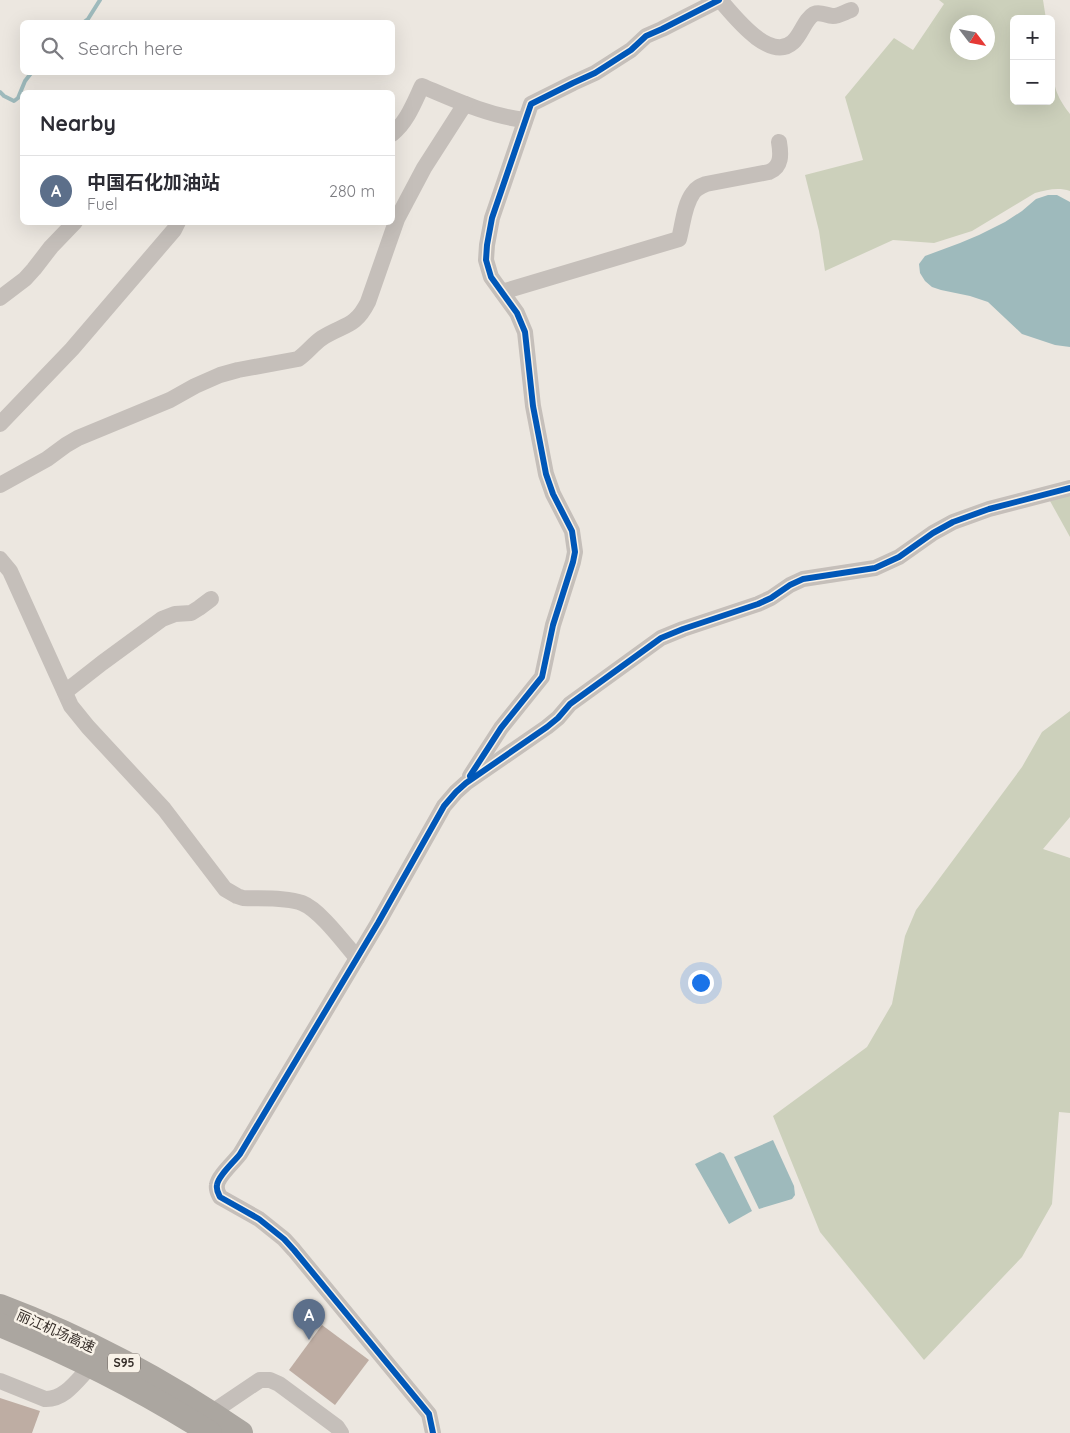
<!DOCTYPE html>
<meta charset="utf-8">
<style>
body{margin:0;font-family:Quicksand,"Noto Sans SC",sans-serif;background:#f7f7f7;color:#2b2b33}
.controls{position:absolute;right:15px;top:15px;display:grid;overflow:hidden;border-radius:8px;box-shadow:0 5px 20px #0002}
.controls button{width:45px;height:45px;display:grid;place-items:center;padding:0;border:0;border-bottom:1px solid #e1e1e2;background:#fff;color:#2b2b33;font:25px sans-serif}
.compass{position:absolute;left:950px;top:15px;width:45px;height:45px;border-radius:50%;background:#fff;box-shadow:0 5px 20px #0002;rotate:122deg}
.you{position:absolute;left:700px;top:982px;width:18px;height:18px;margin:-12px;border:4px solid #fff;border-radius:50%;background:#1a73e8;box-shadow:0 0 0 8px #1a73e833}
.badge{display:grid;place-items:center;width:32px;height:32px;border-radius:50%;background:#756e68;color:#fff;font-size:16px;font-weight:700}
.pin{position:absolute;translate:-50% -41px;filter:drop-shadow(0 1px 2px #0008)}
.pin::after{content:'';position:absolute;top:26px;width:18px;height:15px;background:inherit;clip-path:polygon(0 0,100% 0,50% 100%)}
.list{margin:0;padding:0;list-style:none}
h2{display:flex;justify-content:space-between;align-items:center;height:65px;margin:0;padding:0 20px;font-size:21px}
h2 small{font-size:16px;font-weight:400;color:#7c7c81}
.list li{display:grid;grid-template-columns:32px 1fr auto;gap:15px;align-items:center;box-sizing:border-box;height:70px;padding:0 20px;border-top:1px solid #e1e1e2}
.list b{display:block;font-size:19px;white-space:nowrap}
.list p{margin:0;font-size:16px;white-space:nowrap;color:#7c7c81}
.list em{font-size:16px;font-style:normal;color:#7c7c81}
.icon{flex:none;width:28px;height:28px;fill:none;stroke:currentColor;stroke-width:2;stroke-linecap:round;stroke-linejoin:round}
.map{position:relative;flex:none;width:1070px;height:1433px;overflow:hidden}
.search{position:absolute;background:#fff;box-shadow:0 5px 20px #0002;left:20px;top:20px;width:375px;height:55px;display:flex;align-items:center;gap:12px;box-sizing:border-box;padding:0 18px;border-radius:8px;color:#7c7c81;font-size:19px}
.panel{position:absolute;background:#fff;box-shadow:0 5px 20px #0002;left:20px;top:90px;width:375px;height:135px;border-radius:8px}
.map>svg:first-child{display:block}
.green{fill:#ccd0bb;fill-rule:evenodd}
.water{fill:#9ebabc}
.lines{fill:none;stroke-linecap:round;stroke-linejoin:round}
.stream{stroke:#9ebabc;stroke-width:4}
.building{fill:#beada3}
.minor{stroke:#c5bfba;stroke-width:16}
.highway{stroke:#aba6a0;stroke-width:24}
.cycleway-casing{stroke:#f8f2e8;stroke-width:9}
.cycleway{stroke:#0057b8;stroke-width:6}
.labels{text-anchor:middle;stroke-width:5;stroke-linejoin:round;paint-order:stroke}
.shield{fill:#f8f2e8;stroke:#706862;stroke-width:1}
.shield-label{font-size:12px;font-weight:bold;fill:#352d28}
.street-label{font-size:14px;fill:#352d28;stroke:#f8f2e8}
</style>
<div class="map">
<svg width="1070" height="1433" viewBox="0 0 1070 1433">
<rect width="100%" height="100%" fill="#ece7e0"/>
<g class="green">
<path d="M939,0h104l3,19h-32v82h37v-38c3,22 4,32 19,51v77c-12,-4 -23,-1 -35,2l-63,38 -38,12 -41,-3 -68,31 -6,-40 -14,-56 58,-15 -18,-63 49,-59 19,12 31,-46zM988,22v30h-30v-30z"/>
<polygon points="1070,494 1070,537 1050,501"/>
<polygon points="1070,711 1070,817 1043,849 1070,858 1070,1113 1059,1112 1052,1204 1022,1257 924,1360 820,1232 773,1116 867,1047 892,1004 905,936 916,910 1022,767 1042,732"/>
</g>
<g class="water">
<polygon points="1048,195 1057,195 1070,202 1070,347 1055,345 1022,334 988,302 970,296 941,290 932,287 925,281 920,273 919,264 925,256 960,243 979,235 1005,222 1022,211 1036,199"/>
<polygon points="773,1140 794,1186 795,1195 792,1199 759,1209 734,1157"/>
<polygon points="720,1152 724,1154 752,1211 729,1224 695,1164"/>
</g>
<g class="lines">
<g class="stream">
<polyline points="84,22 88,19 100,0"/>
<polyline points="0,92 4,96 14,101 18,98 25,81 32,72"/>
</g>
</g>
<g class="building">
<polygon points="322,1325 369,1360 335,1405 289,1370"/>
<polygon points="0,1398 40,1411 32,1433 0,1433"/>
</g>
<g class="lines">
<g class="minor">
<path d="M720,0c14,16 50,63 73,42 8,-7 12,-23 21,-28 7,-3 12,2 19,2 6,0 12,-4 18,-6"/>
<path d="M392,134c15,-12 22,-31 30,-48 33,14 67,30 103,34"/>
<path d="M502,292l177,-53c4,-15 5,-34 14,-46 3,-5 8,-7 13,-9l63,-12c13,-5 12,-18 10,-30"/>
<polyline points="0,298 25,279 34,269 51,247 75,222"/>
<polyline points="0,424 72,349 174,230 178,222"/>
<path d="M0,485l47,-26 19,-14 12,-7 92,-38 25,-14 25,-11 18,-5 60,-11c9,-6 15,-15 24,-21 22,-14 33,-10 46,-36l29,-83 27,-51 41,-64"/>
<path d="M0,559l10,12 61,135 17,21 76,82 61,80 12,7 6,2c16,1 44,-1 59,5 18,7 42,40 55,55"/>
<polyline points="65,692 102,663 162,619 175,614 191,613 199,608 211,599"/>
<polyline points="470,776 501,728 542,677 553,625 573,562 575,552 572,531 553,494 546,474 533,406 525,332 517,313 491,277 486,260 487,245 492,218 531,104 573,83 595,73 631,50 646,36 662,29 719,0"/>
<path d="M0,1381l45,18c20,1 33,-20 46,-33"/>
<polyline points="211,1413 260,1380 270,1380 279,1384 337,1427 341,1433"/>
<path d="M433,1433l-4,-19 -135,-164 -10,-11 -25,-20 -39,-22c-2,-4 -4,-7 -3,-12 1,-9 17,-23 23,-31l138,-231 66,-117 12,-14 10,-9 81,-56 11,-9 12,-14 91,-66 22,-9 75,-25 13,-6 19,-13 13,-6 72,-11 24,-11 34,-24 20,-11 36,-13 81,-21"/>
</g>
<g class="highway">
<path d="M0,1306c85,32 167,76 241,127"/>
<path d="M0,1325c73,30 143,65 210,108"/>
</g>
<defs>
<g id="cycleway">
<polyline points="470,776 501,728 542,677 553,625 573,562 575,552 572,531 553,494 546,474 533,406 525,332 517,313 491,277 486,260 487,245 492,218 531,104 573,83 595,73 631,50 646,36 662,29 719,0"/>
<path d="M433,1433l-4,-19 -135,-164 -10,-11 -25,-20 -39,-22c-2,-4 -4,-7 -3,-12 1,-9 17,-23 23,-31l138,-231 66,-117 12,-14 10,-9 81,-56 11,-9 12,-14 91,-66 22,-9 75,-25 13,-6 19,-13 13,-6 72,-11 24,-11 34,-24 20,-11 36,-13 81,-21"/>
</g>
</defs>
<use href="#cycleway" class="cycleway-casing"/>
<use href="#cycleway" class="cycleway"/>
</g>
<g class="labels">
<rect class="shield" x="108" y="1353.5" width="32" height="19" rx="4"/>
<g class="shield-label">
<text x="124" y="1367">S95</text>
</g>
<g class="street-label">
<text transform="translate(56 1331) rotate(24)" y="5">丽江机场高速</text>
</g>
</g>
</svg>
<div class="controls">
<button>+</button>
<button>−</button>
</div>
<svg class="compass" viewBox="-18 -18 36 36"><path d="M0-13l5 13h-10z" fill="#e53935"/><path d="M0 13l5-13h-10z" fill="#7c7c81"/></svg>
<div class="you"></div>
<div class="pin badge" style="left:309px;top:1340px;background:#5c6f8a">A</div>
<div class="search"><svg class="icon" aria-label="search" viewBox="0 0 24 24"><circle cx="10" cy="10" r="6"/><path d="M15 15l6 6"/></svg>Search here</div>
<section class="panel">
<h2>Nearby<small></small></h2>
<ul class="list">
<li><span class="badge" style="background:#5c6f8a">A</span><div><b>中国石化加油站</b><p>Fuel</p></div><em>280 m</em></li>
</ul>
</section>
</div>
